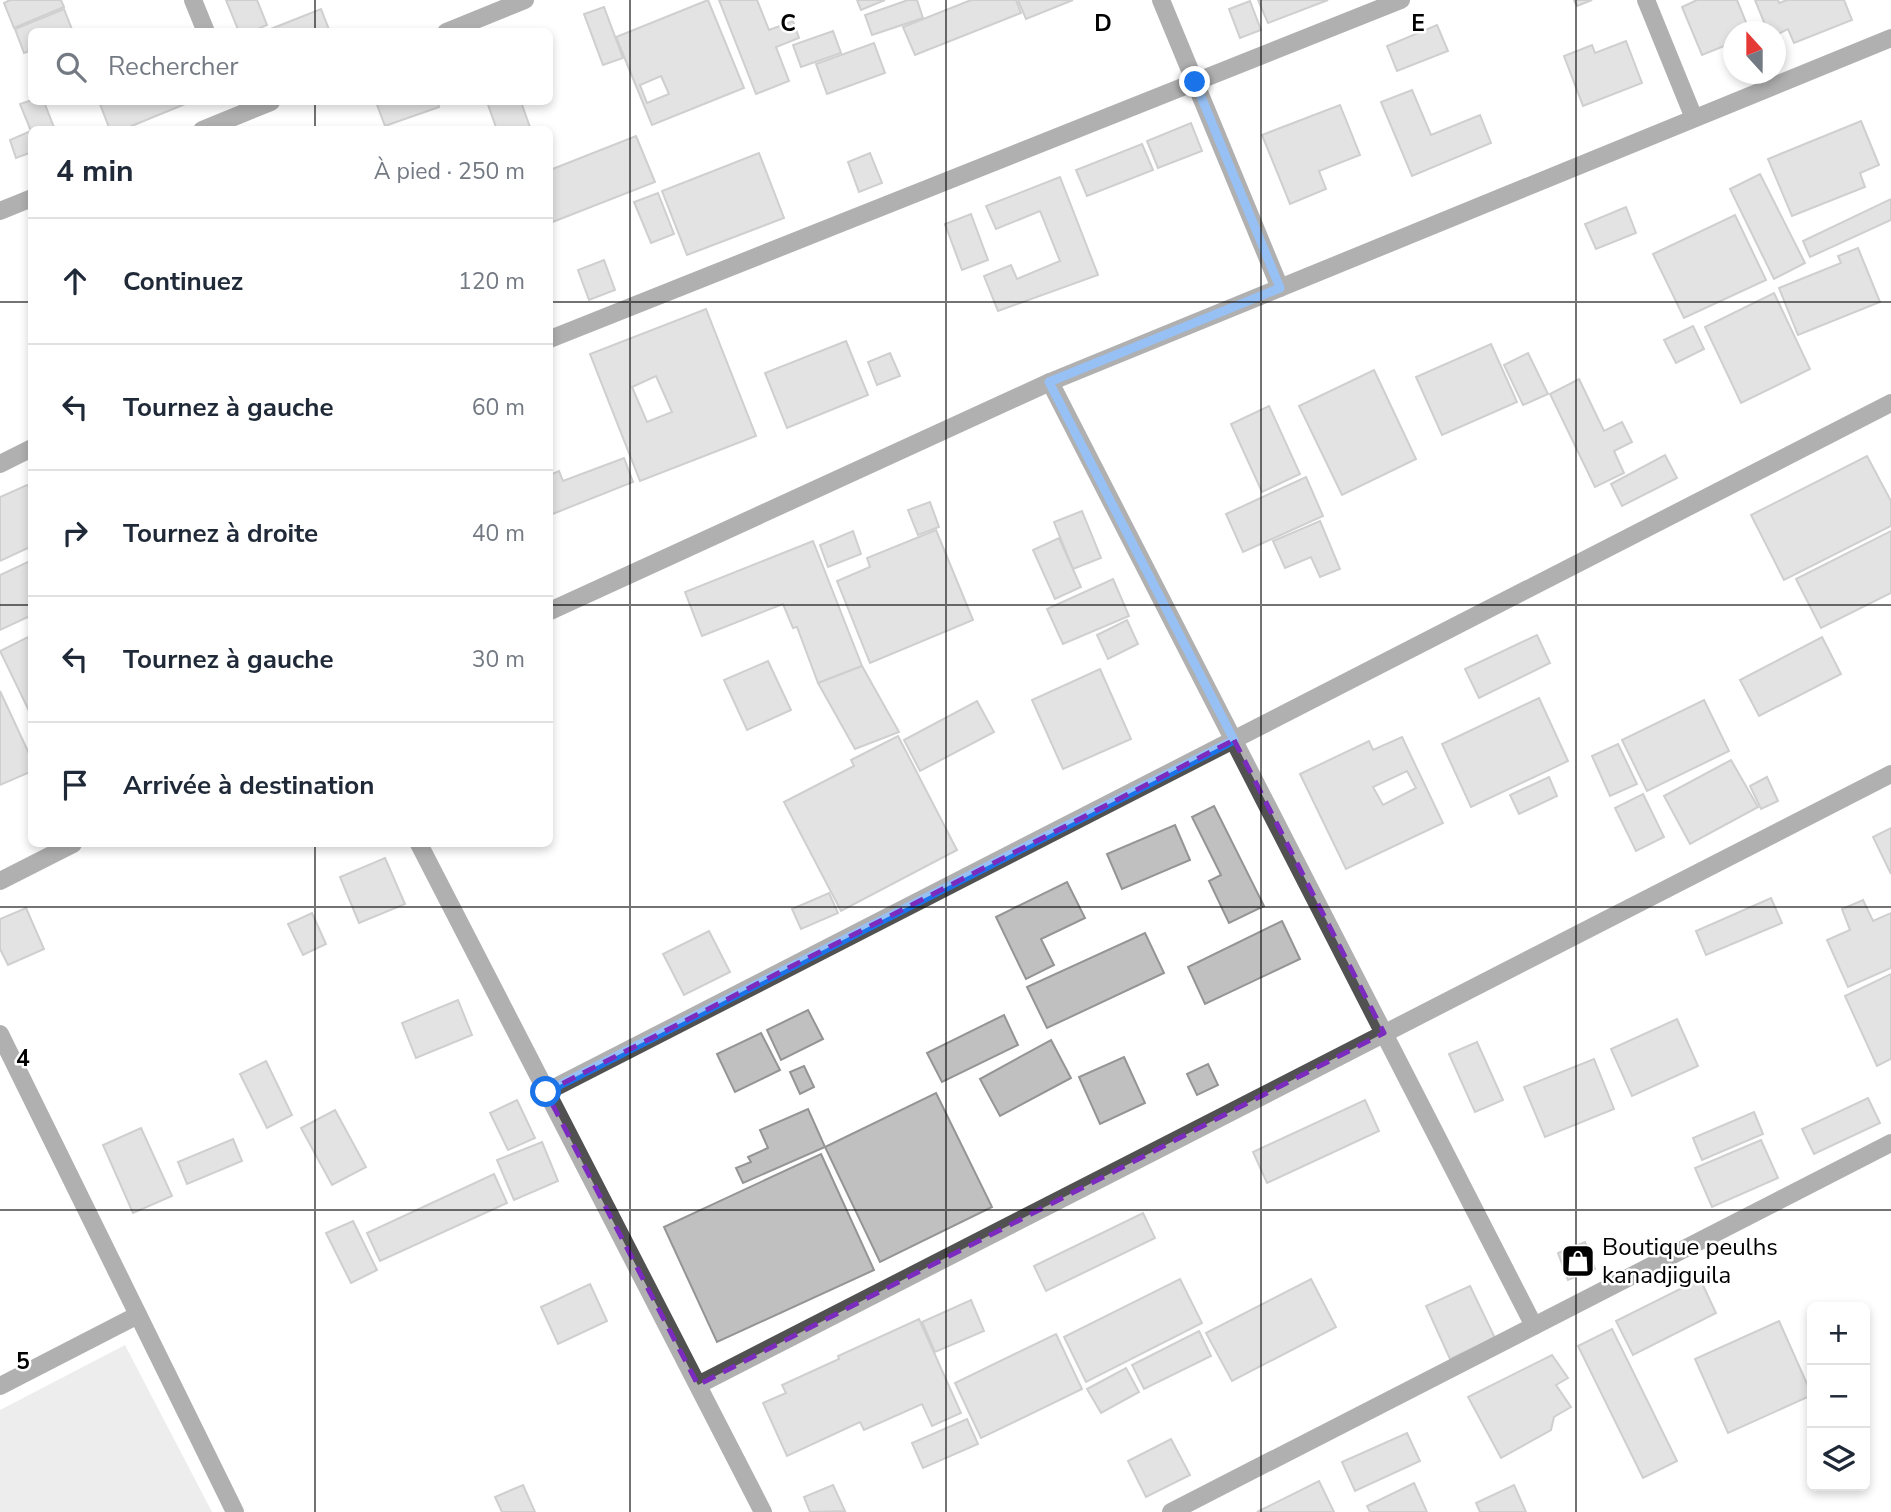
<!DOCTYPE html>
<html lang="fr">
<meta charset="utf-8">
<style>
body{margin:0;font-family:"Nunito Sans",sans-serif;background:#f2f2f3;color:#1f2937}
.controls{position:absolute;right:21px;bottom:21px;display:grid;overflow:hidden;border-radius:10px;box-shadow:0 4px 10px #0003}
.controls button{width:63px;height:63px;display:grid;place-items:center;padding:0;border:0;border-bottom:2px solid #e0e1e3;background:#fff;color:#1f2937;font:35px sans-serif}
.compass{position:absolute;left:1723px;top:21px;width:63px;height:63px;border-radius:50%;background:#fff;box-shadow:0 4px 10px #0003;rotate:339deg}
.stop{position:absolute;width:21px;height:21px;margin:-16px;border:5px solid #1a73e8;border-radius:50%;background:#fff}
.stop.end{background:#1a73e8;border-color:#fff;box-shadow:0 2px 7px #0008}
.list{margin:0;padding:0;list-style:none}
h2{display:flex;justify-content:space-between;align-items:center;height:91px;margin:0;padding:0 28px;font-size:30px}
h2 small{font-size:23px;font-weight:400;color:#747a83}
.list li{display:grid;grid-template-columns:46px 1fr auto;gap:21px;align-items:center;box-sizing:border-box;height:126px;padding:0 28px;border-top:2px solid #e0e1e3}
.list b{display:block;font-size:26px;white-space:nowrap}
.list em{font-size:23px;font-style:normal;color:#747a83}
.icon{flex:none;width:38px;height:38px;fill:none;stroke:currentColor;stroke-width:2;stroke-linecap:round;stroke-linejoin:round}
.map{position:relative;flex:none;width:1891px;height:1512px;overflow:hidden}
.search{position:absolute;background:#fff;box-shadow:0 4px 10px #0003;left:28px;top:28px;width:525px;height:77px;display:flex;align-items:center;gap:18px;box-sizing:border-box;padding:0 24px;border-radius:10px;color:#747a83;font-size:26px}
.panel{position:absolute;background:#fff;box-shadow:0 4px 10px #0003;left:28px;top:126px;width:525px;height:721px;border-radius:10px}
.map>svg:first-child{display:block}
.green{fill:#d8d8d8}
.building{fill:#c0c0c0;stroke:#959595;stroke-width:2;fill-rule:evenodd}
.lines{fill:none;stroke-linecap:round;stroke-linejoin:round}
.minor{stroke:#515151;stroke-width:18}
.route{stroke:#1a73e8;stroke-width:9}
.marked{fill:none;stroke:#7b2cbf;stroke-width:5;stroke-dasharray:14 9;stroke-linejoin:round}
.grid{fill:none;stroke:#000;stroke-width:2;stroke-opacity:0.55}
.labels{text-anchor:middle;stroke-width:5;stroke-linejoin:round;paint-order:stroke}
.poi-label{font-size:24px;fill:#000;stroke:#fff;text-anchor:start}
.grid-label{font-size:23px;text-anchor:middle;font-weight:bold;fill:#000;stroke:#fff;stroke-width:5;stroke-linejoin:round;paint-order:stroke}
</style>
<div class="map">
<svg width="1891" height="1512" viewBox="0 0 1891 1512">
<rect width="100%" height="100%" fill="#fff"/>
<polygon class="green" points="125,1345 212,1512 0,1512 0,1410"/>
<g class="building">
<polygon points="10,0 61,0 64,7 14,28 4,3"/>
<polygon points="226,0 257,0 267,25 251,32 239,32"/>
<path d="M708,0l36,88 -92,37 -36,-88zM661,76l8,18 -22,9 -7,-18z"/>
<polygon points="719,0 757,0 769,30 793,21 799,38 776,47 789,81 756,94"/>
<polygon points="857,0 885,0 861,10"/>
<polygon points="908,0 917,0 923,18 872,35 865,15"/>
<polygon points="971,0 1016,0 1021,13 915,55 903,27"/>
<polygon points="1018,0 1073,0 1026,19"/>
<polygon points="1258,0 1328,0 1268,23"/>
<polygon points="1574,0 1592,0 1577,6"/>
<polygon points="1697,0 1737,0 1750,32 1734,32 1734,42 1702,55 1682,7"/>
<polygon points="1755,0 1778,0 1779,3 1787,0 1844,0 1852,20 1794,43 1788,29 1776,35 1776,32 1768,32"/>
<polygon points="1250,1 1261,30 1240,38 1229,9"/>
<polygon points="604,7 623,58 603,65 584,14"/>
<polygon points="64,9 73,32 32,32 32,50 24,53 15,29"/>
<polygon points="321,9 330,32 263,32"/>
<polygon points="1437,25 1448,51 1397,71 1387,46"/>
<polygon points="833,31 841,53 801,67 793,45"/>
<polygon points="1626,41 1642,83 1583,106 1564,56 1592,45 1595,53"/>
<polygon points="874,43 885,73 827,94 816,64"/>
<polygon points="1412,90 1431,135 1480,115 1491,143 1412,176 1381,102"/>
<polygon points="32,100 44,102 55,130 32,130 32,152 16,158 10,140 31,131 20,104"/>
<polygon points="106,102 190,102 122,130 110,130 100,104"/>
<polygon points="376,102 438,102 439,107 385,126"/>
<polygon points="487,102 521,102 531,130 497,130"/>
<polygon points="1340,105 1360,155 1319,171 1326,189 1290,204 1262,135"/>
<polygon points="1861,121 1879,165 1860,173 1865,187 1792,216 1768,159"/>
<polygon points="1191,123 1202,151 1158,168 1147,141"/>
<polygon points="636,136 655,182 550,223 550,170"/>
<polygon points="1142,144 1153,170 1087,196 1076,170"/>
<polygon points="759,153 784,218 687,255 662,191"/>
<polygon points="870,153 882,183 859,192 848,162"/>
<polygon points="1760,174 1805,263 1774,279 1730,189"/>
<polygon points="1060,177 1098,275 998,311 984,276 1011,265 1017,279 1060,261 1040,211 996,229 986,206"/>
<polygon points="658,193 674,234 651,243 634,202"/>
<polygon points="1891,199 1891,220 1810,257 1803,241"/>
<polygon points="1626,207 1636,233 1596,249 1585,224"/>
<polygon points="971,214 988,260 962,270 945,224"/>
<polygon points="1735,215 1766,280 1684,318 1653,254"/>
<polygon points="1858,248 1880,302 1798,335 1779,288 1841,263 1838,256"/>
<polygon points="604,260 615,290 589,300 578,270"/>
<polygon points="1774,293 1810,369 1741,403 1705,327"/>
<path d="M706,309l50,127 -116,45 -50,-127zM656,376l16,36 -25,10 -15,-35z"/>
<polygon points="1693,326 1704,349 1676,363 1664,340"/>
<polygon points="846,341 868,395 787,428 765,373"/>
<polygon points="1491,344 1517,402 1442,435 1416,377"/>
<polygon points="890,353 900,376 877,385 868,362"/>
<polygon points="1528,353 1548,394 1523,405 1504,365"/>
<polygon points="1374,370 1416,459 1342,495 1299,406"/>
<polygon points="1579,379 1604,431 1622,422 1632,442 1614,451 1624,473 1595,487 1550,394"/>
<polygon points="1269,406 1300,474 1262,492 1231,424"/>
<polygon points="1665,455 1677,478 1622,506 1611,484"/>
<polygon points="1867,456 1891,501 1891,526 1784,580 1751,515"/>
<polygon points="624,458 633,482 550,515 550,475 559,471 563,481"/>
<polygon points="1306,477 1323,516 1243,552 1226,514"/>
<polygon points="27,485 32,488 32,546 0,561 0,497"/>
<polygon points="930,502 939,527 918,535 908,510"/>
<polygon points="1082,511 1101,558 1073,569 1054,522"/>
<polygon points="1320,521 1340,569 1320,577 1311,557 1285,568 1273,541"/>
<polygon points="936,530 973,620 870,663 837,581 870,567 867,558"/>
<polygon points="853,531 861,554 828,567 820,545"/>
<polygon points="1891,531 1891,593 1821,628 1796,579"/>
<polygon points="1059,538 1081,587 1055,599 1033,550"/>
<polygon points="813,541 862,666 818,683 797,627 793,628 783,604 702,636 685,592"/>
<polygon points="32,560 32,615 0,630 0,575"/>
<polygon points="1113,579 1129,616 1063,644 1047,609"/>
<polygon points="1127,620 1138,644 1108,659 1097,635"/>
<polygon points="32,635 32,717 0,651"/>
<polygon points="1537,635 1550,663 1479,698 1465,669"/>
<polygon points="1822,637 1841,674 1759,716 1740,680"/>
<polygon points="768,661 791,710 747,730 724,680"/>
<polygon points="862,666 899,732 855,749 818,683"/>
<polygon points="1100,669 1131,739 1063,769 1032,700"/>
<polygon points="0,691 32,760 32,771 0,785"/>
<polygon points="1539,698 1568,761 1471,807 1442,744"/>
<polygon points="1704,700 1729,751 1647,791 1622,740"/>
<polygon points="977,701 994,732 920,771 904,740"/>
<polygon points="898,736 957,850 841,911 784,802 854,766 851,760"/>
<path d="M1402,737l41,86 -97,46 -46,-95 69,-33 4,9zM1407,771l9,17 -33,17 -10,-18z"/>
<polygon points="1618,744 1637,784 1610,796 1592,756"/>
<polygon points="1731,760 1758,807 1690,844 1664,796"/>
<polygon points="1549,777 1557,796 1519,814 1510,795"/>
<polygon points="1767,777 1778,801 1761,809 1750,786"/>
<polygon points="1643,794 1664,837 1636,851 1615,808"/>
<polygon points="1214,806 1264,906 1229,923 1209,881 1221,875 1192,817"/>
<polygon points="1175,825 1190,860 1122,889 1107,854"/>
<polygon points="1891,828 1891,874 1873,837"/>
<polygon points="385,858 405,904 359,923 340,877"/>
<polygon points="1067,882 1085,918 1041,939 1054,965 1026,979 996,917"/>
<polygon points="829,893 838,913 801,929 792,909"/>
<polygon points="1771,898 1782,923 1706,955 1696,931"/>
<polygon points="1863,900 1873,921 1891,913 1891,968 1848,987 1827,940 1850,930 1842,909"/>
<polygon points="26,908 44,949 8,965 0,949 0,919"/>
<polygon points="312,913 326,944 303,955 288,924"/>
<polygon points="1282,921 1300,959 1205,1004 1188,967"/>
<polygon points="709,931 730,972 684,995 663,954"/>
<polygon points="1145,933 1164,973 1047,1028 1027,987"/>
<polygon points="1891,974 1891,1059 1877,1066 1845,996"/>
<polygon points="458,1000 472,1035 416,1058 402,1023"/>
<polygon points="808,1010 823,1039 781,1060 767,1030"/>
<polygon points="1004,1015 1018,1045 942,1082 927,1053"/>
<polygon points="1677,1019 1698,1066 1632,1096 1611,1049"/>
<polygon points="761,1033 780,1070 735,1092 717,1054"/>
<polygon points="1051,1040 1071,1078 1000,1116 980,1079"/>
<polygon points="1477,1042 1503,1100 1475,1112 1449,1054"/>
<polygon points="1124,1057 1145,1103 1100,1124 1079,1077"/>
<polygon points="1594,1059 1614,1109 1545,1137 1524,1087"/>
<polygon points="266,1061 292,1115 267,1128 240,1074"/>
<polygon points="1208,1064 1218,1085 1197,1095 1187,1074"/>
<polygon points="804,1066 814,1087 800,1094 790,1072"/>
<polygon points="936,1093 992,1207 880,1262 825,1147"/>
<polygon points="1868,1098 1880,1123 1814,1154 1802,1129"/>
<polygon points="517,1100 535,1138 508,1150 490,1113"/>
<polygon points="1365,1100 1379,1131 1267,1183 1253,1152"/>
<polygon points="808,1109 825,1147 743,1183 736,1168 751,1162 748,1157 768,1148 760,1130"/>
<polygon points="335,1110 366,1167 332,1185 301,1128"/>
<polygon points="1754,1112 1763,1134 1702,1160 1693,1138"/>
<polygon points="141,1128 172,1196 133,1213 103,1145"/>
<polygon points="233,1139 242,1161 187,1184 178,1162"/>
<polygon points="1761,1140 1778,1178 1712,1207 1695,1168"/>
<polygon points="542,1142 558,1181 514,1200 497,1160"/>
<polygon points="821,1154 874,1270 717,1342 664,1227"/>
<polygon points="494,1174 507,1203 380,1261 367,1233"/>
<polygon points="1143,1213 1155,1238 1046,1291 1034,1266"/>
<polygon points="353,1221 377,1270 351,1283 326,1233"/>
<polygon points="1585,1242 1595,1269 1568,1280 1558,1253"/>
<polygon points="1180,1279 1202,1323 1086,1382 1064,1337"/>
<polygon points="1311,1279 1336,1327 1232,1381 1206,1333"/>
<polygon points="1700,1279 1716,1313 1633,1355 1616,1321"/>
<polygon points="590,1284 607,1321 558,1344 541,1307"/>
<polygon points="1470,1286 1495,1338 1450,1359 1426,1306"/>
<polygon points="971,1300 984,1331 935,1352 922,1322"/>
<polygon points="919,1319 961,1413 932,1426 922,1404 864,1430 860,1422 787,1456 763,1403 786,1393 782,1385 839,1359 838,1356"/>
<polygon points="1779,1321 1812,1395 1728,1433 1695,1359"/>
<polygon points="1612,1329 1677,1461 1643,1478 1578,1346"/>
<polygon points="1199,1331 1211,1356 1144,1389 1132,1365"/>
<polygon points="1056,1334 1082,1389 981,1438 955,1383"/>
<polygon points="1552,1355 1568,1378 1556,1385 1571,1407 1554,1417 1551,1430 1501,1458 1468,1397"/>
<polygon points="1126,1368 1139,1392 1101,1413 1087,1389"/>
<polygon points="967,1419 978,1444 923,1468 912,1443"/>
<polygon points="1407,1433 1420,1461 1355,1491 1342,1462"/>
<polygon points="1171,1439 1190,1475 1146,1497 1128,1461"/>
<polygon points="1319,1481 1334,1512 1257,1512"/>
<polygon points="1414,1483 1427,1512 1370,1512 1367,1506"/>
<polygon points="523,1485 535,1512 502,1512 495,1497"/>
<polygon points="833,1485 845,1511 810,1512 804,1497"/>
<polygon points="1514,1485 1526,1512 1480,1512 1476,1503"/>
</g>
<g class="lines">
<g class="minor">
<polyline points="193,0 206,32"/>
<polyline points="1161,0 1280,288"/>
<polyline points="1646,0 1694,118"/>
<polyline points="446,32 525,0"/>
<polyline points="202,130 271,102"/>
<polyline points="0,211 32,198"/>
<polyline points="550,339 1401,0"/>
<polyline points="1050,382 1534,1326"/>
<polyline points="0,464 32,448"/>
<polyline points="550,611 1050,382 1891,38"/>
<polyline points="419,844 763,1512"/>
<polyline points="0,881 73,844"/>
<polyline points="0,1034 235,1512"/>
<polyline points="546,1092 1891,403"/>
<polyline points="698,1385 1891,774"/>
<polyline points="0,1386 138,1315"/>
<polyline points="1171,1512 1891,1143"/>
</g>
</g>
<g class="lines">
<polyline class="route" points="546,1092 1234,740 1049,382 1280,288 1195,82"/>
</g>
<path d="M0 0H1891V1512H0ZM1234,740l150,293 -686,352 -152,-293z" fill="#fff" fill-opacity=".55" fill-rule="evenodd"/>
<path class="marked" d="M1234,740l150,293 -686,352 -152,-293z"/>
<path class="grid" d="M315,0v32M630,0v1512M946,0v1512M1261,0v1512M1576,0v1512M315,102v28M0,302h32M550,302h1341M0,605h32M550,605h1341M315,844v668M0,907h1891M0,1210h1891"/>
<defs>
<symbol id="shop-square" viewBox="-11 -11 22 22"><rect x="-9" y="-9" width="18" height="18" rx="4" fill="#000" stroke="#fff"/><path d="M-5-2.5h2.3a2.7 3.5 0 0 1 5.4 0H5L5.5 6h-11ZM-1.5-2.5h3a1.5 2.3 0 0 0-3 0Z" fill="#fff"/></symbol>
</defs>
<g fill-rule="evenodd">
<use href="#shop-square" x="1559" y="1242" width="38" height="38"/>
</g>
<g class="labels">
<g class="poi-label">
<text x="1602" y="1255">Boutique peulhs<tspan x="1602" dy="28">kanadjiguila</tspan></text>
</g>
</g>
<g class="grid-label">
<text x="788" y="31">C</text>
<text x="1103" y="31">D</text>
<text x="1418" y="31">E</text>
<text x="23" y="1066">4</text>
<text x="23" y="1369">5</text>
</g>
</svg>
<div class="controls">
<button>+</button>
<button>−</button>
<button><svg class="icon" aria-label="layers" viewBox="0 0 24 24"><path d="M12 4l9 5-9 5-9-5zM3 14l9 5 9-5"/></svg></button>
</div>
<svg class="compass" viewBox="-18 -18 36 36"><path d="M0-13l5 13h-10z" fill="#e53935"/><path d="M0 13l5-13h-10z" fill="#747a83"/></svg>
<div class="stop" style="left:546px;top:1092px"></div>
<div class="stop end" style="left:1195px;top:82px"></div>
<div class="search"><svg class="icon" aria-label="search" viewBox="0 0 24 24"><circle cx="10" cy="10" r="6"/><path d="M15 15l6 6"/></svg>Rechercher</div>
<section class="panel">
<h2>4 min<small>À pied · 250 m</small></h2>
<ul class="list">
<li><svg class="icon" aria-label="ahead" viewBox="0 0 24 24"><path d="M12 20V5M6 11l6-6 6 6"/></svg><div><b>Continuez</b></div><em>120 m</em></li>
<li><svg class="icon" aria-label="left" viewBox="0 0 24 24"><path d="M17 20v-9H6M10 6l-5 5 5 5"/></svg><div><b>Tournez à gauche</b></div><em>60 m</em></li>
<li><svg class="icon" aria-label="right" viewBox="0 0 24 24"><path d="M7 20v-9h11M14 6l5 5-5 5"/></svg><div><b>Tournez à droite</b></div><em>40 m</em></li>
<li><svg class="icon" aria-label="left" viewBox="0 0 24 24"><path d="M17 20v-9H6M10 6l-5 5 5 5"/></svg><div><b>Tournez à gauche</b></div><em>30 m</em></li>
<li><svg class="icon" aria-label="arrive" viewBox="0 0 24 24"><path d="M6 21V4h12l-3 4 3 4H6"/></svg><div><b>Arrivée à destination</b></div></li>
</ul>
</section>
</div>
